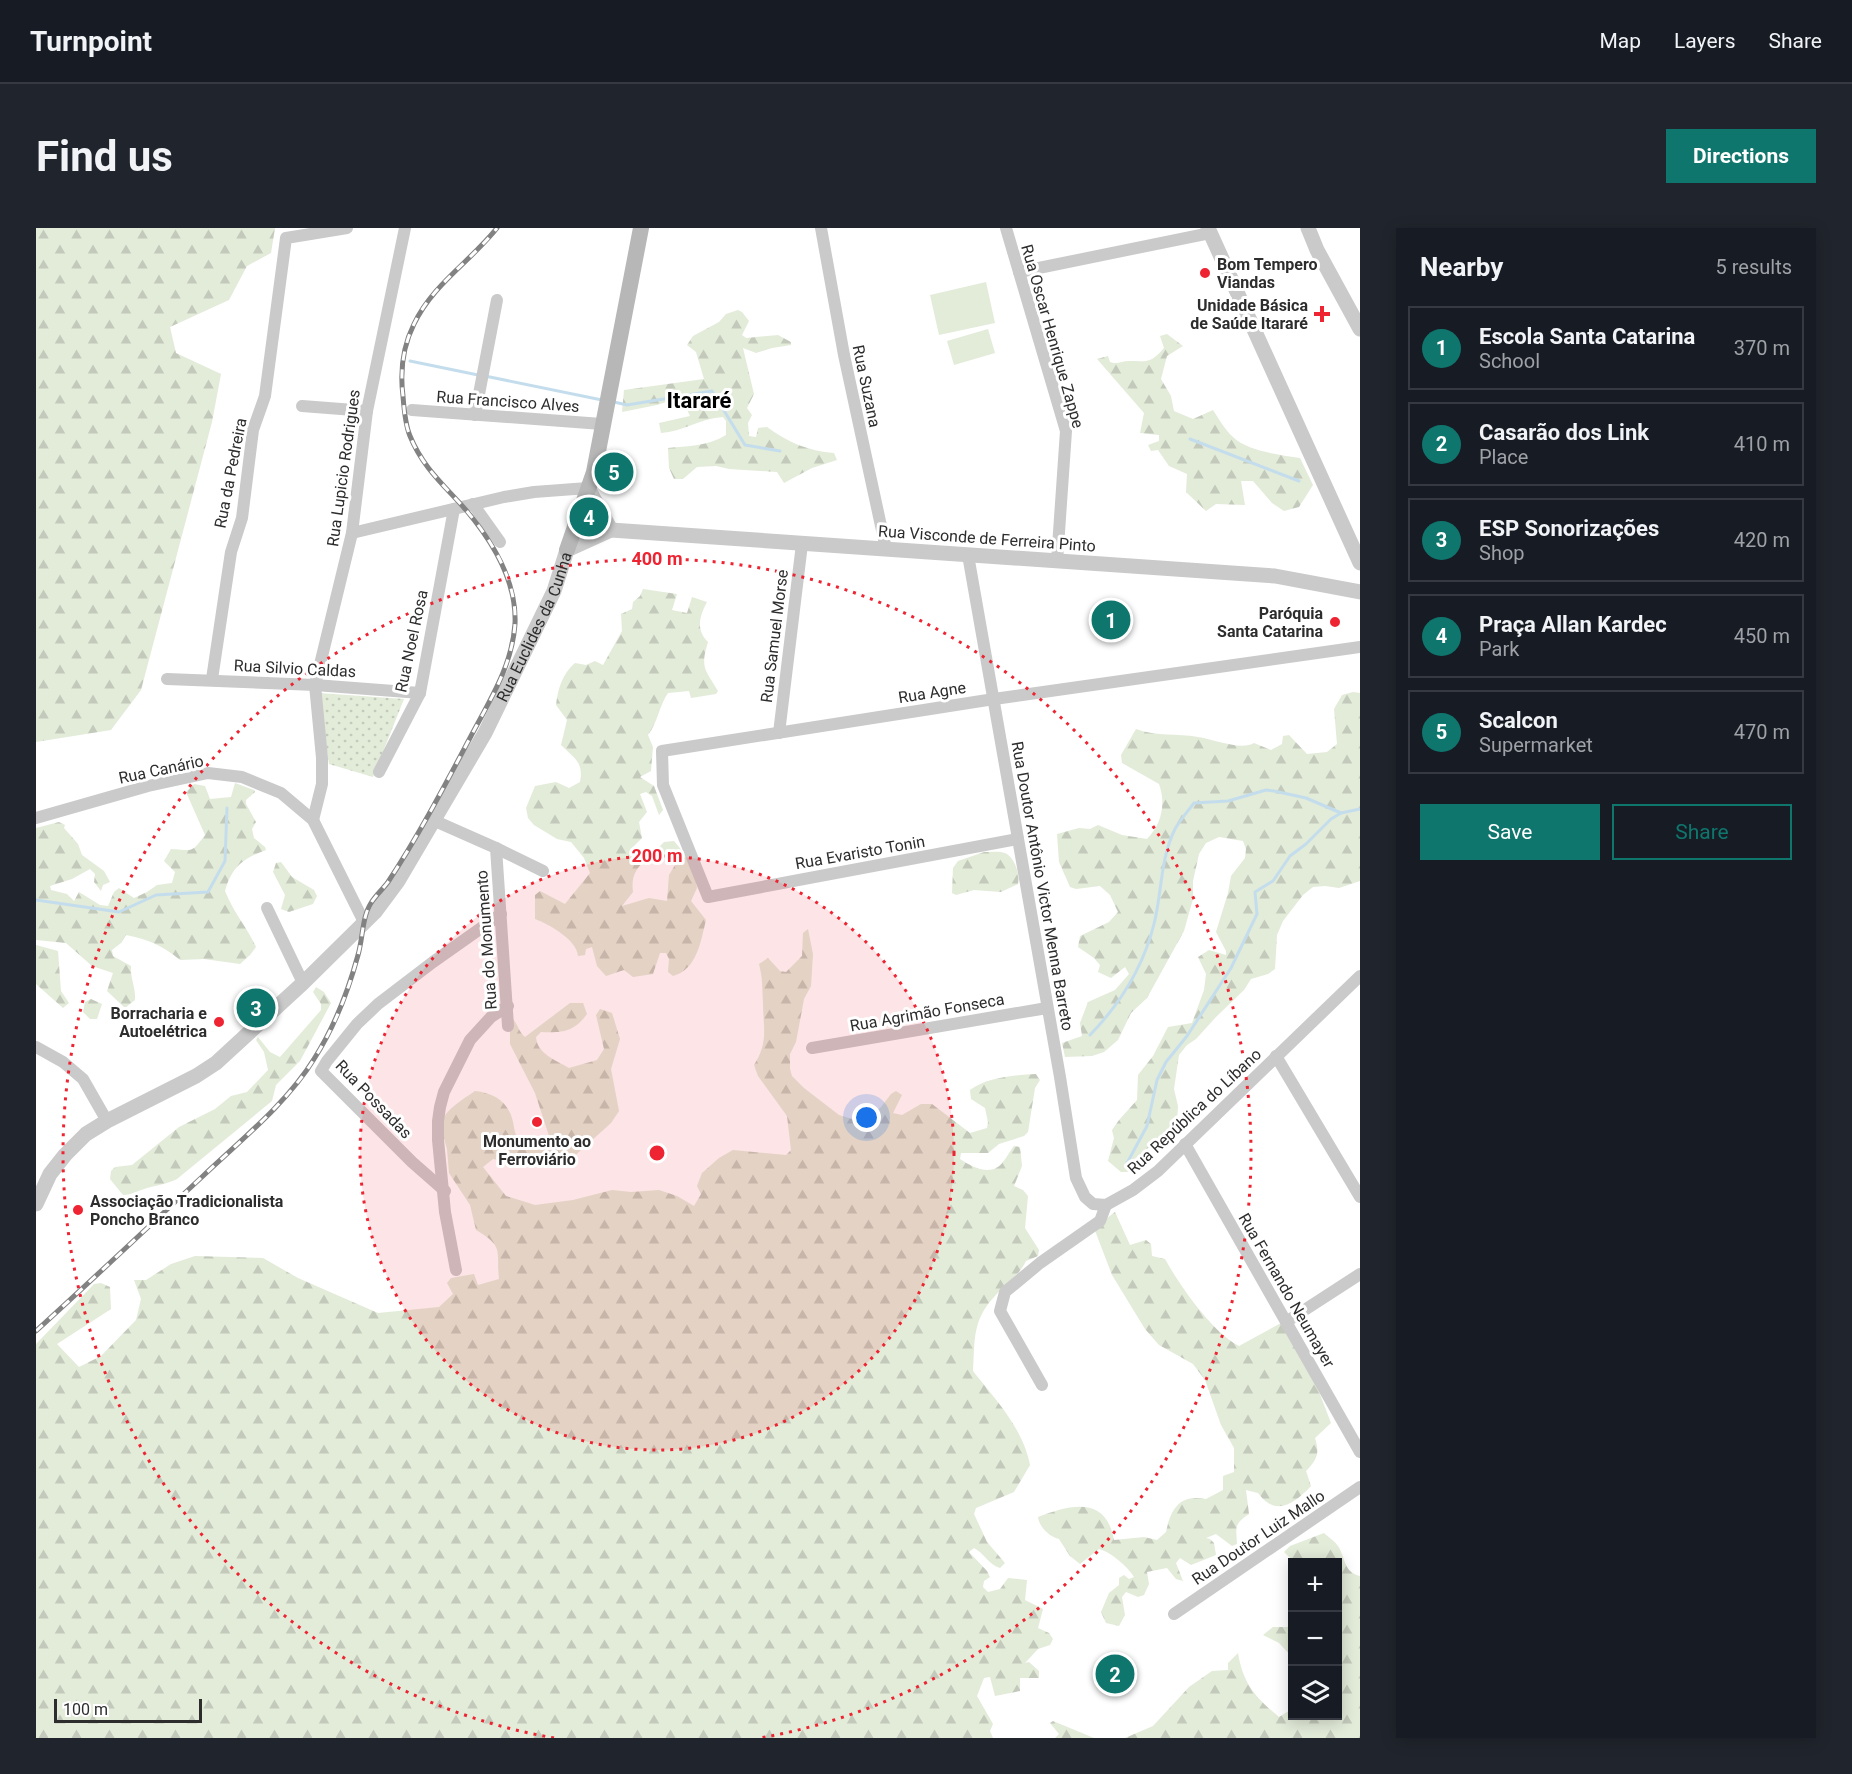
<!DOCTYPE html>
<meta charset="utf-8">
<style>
body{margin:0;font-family:Roboto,sans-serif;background:#20242c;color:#f1f3f6}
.controls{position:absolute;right:18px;bottom:18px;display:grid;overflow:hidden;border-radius:0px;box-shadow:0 3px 15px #0003}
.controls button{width:54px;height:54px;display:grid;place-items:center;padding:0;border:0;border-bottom:2px solid #363941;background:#171b24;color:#f1f3f6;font:30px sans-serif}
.scale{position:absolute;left:18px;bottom:15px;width:148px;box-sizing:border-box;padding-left:6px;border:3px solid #2d2d2d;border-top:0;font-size:16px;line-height:21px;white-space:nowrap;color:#2d2d2d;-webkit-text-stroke:4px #fff;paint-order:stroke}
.you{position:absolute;left:831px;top:890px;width:21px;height:21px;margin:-15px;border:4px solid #fff;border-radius:50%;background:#1a73e8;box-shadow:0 0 0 9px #1a73e833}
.badge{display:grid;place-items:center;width:39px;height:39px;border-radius:50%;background:#0f766e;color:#fff;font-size:20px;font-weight:700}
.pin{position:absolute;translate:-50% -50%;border:3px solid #fff;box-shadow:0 2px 6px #0006}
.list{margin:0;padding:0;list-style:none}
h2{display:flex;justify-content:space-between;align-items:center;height:78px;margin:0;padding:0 24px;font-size:26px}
h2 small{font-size:20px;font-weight:400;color:#9ea1a6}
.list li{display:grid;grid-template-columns:39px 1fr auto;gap:18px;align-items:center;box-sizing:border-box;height:84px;margin:0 12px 12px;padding:0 12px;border:2px solid #363941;border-radius:0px}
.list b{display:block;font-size:22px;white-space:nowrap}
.list p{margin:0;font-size:20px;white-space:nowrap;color:#9ea1a6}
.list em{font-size:20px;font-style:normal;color:#9ea1a6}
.actions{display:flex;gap:12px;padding:18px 24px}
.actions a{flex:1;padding:14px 0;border:2px solid #0f766e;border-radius:0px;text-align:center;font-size:21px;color:#0f766e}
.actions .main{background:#0f766e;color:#fff}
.icon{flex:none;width:33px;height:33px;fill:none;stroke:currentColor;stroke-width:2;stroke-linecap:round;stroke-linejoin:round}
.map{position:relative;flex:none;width:1324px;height:1510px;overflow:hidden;border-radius:0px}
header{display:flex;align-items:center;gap:36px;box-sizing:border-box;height:84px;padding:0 30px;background:#171b24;border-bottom:2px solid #363941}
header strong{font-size:28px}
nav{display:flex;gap:33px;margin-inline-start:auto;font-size:21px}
.intro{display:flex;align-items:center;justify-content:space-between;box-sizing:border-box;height:144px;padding:0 36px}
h1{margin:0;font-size:42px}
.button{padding:15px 27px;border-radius:0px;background:#0f766e;color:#fff;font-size:21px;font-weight:700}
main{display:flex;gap:36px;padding:0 36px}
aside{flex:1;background:#171b24;border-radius:0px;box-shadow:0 3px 15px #0003}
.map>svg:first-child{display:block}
.grass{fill:url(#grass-dots)}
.forest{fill:url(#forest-firs)}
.pitch{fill:#e3ebd9}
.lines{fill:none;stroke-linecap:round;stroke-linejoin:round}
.stream{stroke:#c4dded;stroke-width:3}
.minor{stroke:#cacaca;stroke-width:12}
.tertiary{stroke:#cacaca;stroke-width:15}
.secondary{stroke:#b7b7b7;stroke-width:16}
.rail-casing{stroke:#828282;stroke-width:5}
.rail{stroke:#fff;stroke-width:3;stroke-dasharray:9;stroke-linecap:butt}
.ring{fill:none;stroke:#ee2432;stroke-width:3;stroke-dasharray:3 6}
.poi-dot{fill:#ee2432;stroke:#fff;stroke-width:2}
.labels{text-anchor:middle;stroke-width:6;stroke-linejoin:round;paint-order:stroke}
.poi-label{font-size:16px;font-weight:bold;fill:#2d2d2d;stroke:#fff;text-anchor:end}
.street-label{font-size:16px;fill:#2d2d2d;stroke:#fff}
.district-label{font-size:22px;font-weight:bold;fill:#000;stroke:#fff}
.centre{fill:#ee2432;stroke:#fff;stroke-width:3}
.ring-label{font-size:18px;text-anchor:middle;font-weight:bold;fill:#ee2432;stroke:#fff;stroke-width:6;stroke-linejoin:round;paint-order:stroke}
</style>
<header>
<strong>Turnpoint</strong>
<nav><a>Map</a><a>Layers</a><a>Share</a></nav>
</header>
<div class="intro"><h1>Find us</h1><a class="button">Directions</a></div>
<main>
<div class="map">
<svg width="1324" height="1510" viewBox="0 0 1324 1510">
<defs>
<pattern id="grass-dots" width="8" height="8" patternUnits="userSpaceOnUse" patternTransform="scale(1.5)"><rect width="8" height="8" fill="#e3ebd9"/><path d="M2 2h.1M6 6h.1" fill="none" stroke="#c3cabb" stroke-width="1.8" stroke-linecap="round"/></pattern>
<pattern id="forest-firs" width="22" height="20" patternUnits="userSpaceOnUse" patternTransform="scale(1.5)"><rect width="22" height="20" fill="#e3ebd9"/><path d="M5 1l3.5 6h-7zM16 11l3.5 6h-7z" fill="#c3cabb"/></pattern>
</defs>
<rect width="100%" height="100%" fill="#fff"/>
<polygon class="grass" points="283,465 368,471 337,549 293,536"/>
<g class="forest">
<polygon points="0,0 239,0 235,25 211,38 193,72 134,99 140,125 185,146 176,194 105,462 75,502 0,514"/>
<path d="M702,82l4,2 7,9 -7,14 4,3 32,-3 13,7v3l-19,3 -16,5 -13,-5 11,46 -7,14 5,7 -4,8 1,13 7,1 2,-9 9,-1c20,15 41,24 67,26l3,7 -25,8 -28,15 -7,-11 -48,-3 -13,-3 -19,1 -14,12h-9l-5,-11 -1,-20c20,-2 40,-2 58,-13v-14l-3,-4c-22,1 -41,15 -62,16l-2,-10 31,-7 -9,-19 -24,8 -35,7 2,-22 80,-11 -8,-27 -9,-7 6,-9 26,-14 7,-8z"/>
<path d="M1131,106l16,12 -16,10 -6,23 10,17 3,15 19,8 20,-9c6,9 12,20 20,27 14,14 47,18 67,21l13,27 -14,22 -15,4 -12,-8 -19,-22h-12l4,24 -29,-1 -10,7 -20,-19 1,-18 -18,-8 -11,-16 -7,1 -3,-6 11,-4v-6l-19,-2 4,-20 -47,-54 11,-3 2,6c7,3 12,-1 19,-1 19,0 21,3 35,-13l-4,-12z"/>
<path d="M607,361l34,5 -5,16 15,3 5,-16 15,5c-7,13 -12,28 1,40 -8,26 -3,27 10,49l-2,3 -25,4 -2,-7 -21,2c-9,13 -10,29 -20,42l5,12 -2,24 -11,6 14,9 9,24 -4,5 -7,-19 -6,-4 -6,2 7,18 -8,10 3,16 -9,9 14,12c-12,10 -16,18 -14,33l-11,14 27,-8 18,3 2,-26 6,-10 -2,-6 -12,-5 -2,-7 5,-5 10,-1 19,23 4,24 -6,13 15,19c-5,20 -9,50 -33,56l-5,-4 1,-13 -3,-6h-6l-7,21 -20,3 -9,-7 -18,6 -9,-10 -5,-19 -6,2 -1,6 -7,1c-1,-16 -29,-32 -43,-37v-24l5,-4 25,13 25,-31 -6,-15 -13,-16 -14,-3 -23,-14 -6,-7 -2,-10 9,-22 21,-4 13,6 11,-6c4,-20 -6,-24 -19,-37l6,-25 -11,-15c2,-16 6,-31 19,-42l11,2 9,-4 8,4 19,-34 -1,-17 11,-5 1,-7 7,-6z"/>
<path d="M1317,464l7,1v188l-21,7 -14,-2 -12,1 -10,8 -20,26 -6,14 -2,34 -7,5 -17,5 -7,11 -28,27 -20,22 -9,6 -8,10 -5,34 4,17 -1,16 -15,18 -19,11 -14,21h-8l-13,-11 6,-23 -2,-8 7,-10 18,-20 1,-25 15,-19 15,-29 24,-4 12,-33 2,-16 -8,-17 11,-7 17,5v-4l-10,-19 12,-39 3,-17 14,-18 1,-9 -3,-8 -24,-4 -13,6 -7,11 -6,27v18l-9,32 -37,67 -16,15 -13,27 -14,12 -12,4 -27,1 -3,-14 20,-7 -2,-13 8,-21 27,-12 14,-16 -4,-7 -14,11 -13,-6 2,-7 -6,-7 -16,-11 2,-11 29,-14 9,-10 -8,-17 -10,-9 -24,3 -6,-2 -11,-25 -2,-28 22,-6 11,1 8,-4 24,10 25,4c15,-15 19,-36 12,-55l-37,-21 -1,-8 15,-26c21,8 40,4 62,8 15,2 43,14 56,6l17,7 11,-6 1,-8 6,-1 18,19 20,-2 10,-8 -3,-35 8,-14z"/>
<path d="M199,555l19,7 1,2 -9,8v4l10,18 -4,7 2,9 11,9 1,3c-24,9 -34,17 -41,41 8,21 22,36 31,56l-6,8 -10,9 -36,-5 -24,1c-17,-14 -32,-21 -54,-25l-5,8 -9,7 1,6 18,10c-1,12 5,22 4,34l-10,8 -18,-17 6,-18 -21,-7 -26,-23 -30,-3v-112l23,-6 6,3 -1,3 14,16 4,11 22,16 6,11 -7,3 -2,6 -7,-9 1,-8 -5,-5 -18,10 -22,7 1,4 16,4 7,7 5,-9 21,13 8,1 6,-14 5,-4 15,10 13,-6 10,-7 15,-2 3,-11 -11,-11 7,-12c22,1 20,5 34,-14l-19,-43 8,-8 11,2 5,13 21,-2z"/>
<path d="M948,624c6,0 16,-1 21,1 10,5 15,21 13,31l-17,8 -27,-2 -18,5 -4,-2 1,-25 5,-7z"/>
<polygon points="245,634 256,649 278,662 281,668 277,676 253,684 245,681 249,667 237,644 240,635"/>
<path d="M772,701l5,25 -2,32 -7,13 -8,43 -6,12v15l2,7 12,12 35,27 23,7 19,-15 10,-13 5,-3 6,4 -9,18 9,2 19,-11h11l38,29 17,-5 1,-6 -3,-14 -14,-9 -1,-9c17,-13 45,-15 66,-16l4,6 -5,8 -7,44 -4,4 -25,8 -11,9h-27l-1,6c9,6 25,15 36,9 7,-3 13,-16 18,-22l6,1 2,19 -8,20 9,4 5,6 -3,32 14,22 -1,6 -12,5c-7,15 -20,22 -31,35 -23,24 -20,44 -22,75 22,28 50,57 57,94l-16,27 -38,16 -2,6 13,28 18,21 -5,5c-11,-3 -16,-15 -26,-20l-5,4 18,19 3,6 -6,4 -1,6 5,5 12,-3 8,-11 19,2 -2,20 18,9 -5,19 11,5 4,6 -3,6 -12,4 -13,14 4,-1 10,9v7h-19v13l-25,5 -5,-19 -6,1 -7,18 16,28 -3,7 3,7h-957v-394l58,-60 7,-1 9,4 1,22 -54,35 22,23 22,-11 35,-36 5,-21 -7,-19h12l25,-16 24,-8 68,2 35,20 80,35 61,-6 14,-13 -6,-11 4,-5 23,-4 4,11 21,-6c-3,-28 6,-32 -23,-49l-6,-25 -21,-32 -2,-24 -7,-25c6,-15 22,-24 35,-33 19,2 34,11 38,31 1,5 2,14 6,18 4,5 15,7 22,10l5,-4 4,-7 -15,-46 -25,-49v-24l3,-1c5,6 6,13 12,18l45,-34h13l4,11c-13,18 -25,19 -46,18l-5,5c1,17 20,23 33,31l28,-8 7,-11 -8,-34 4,-6 12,4 8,26 -9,30 8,42 -8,12 -41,37 -14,5h-23l-40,-6 -10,8 23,29 29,9 38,-5 39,-10 19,2 28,-2 18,6 17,10 7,-12 -4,-8 5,-13 17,-15 14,-8 53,5 5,-5 -4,-34 -29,-40 -4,-11c15,-23 9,-38 9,-63 -1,-16 0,-22 -4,-38l9,-6 12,13 6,1 16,-16 1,-23z"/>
<polygon points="0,717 22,723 25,763 33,775 27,780 0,756"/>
<path d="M280,759l8,5 7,11 -31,58 -24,24 -4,16 -95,78c-10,5 -19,6 -30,9 -8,2 -15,7 -24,7l-13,-16 1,-8 4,-4 17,-2 47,-38 36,-18 16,-13 16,-4 21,-22 -4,-18 -8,-12 2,-3 12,15 10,5 41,-47v-6l-8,-12z"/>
<polygon points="55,771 66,776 61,791 54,791 47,784 49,774"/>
<path d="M1079,984l15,33 16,-5 5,4 1,12 13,3c15,27 47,73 74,87l42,-23 25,35 25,65 -16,15c5,15 2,22 -9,33l5,15c-16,17 -35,32 -53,7l-12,-3 3,24c-15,10 -13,13 -12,30l-5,2 -16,-12 -10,4 4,1 4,4 2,12 -25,10 -11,-7 -4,5 7,18 -7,-2 -9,-11 -20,4 2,12 -5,11 -6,2 -12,-5 -4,5 3,18 -6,11 -13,-3 -5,-11 8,-19 10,-8v-7l5,-3 5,4 5,-2c-6,-10 -23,-25 -35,-28l-19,15 -10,-8 -11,-17c-9,-2 -20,-12 -21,-22 32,-12 68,-22 76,23l30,-3 13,3 9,-8c5,-24 14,-38 40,-33l17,-9v-14l11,-4v-24l-13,-23 -16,-45 -12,-16 -34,-19 -14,-16 -33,-54 -18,-47z"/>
<path d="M1288,1305c4,4 11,8 14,13 8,12 5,26 22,30v162h-235l28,-12 36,-39 23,-16 16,-1v-7l10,-10c5,31 18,45 41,64l13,-8v7h46v-154h-44l-10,-10 6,-6z"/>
<polygon points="1237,1399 1256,1399 1256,1429 1243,1415 1227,1407"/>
<polygon points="1017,1493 1058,1510 1019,1510 1023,1506 1014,1495"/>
</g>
<g class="pitch">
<polygon points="950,54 959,95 903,107 894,67"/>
<polygon points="952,101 959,125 918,137 911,113"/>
</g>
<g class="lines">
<g class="stream">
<polyline points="374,133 442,147"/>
<polyline points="449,148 566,172"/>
<polyline points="578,174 591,177 676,163 709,217 744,223"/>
<polyline points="1154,211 1263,253"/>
<polyline points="0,672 83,684 120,667 172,664 189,633 191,580"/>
<path d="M1054,807c31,-32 53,-67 64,-111 8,-31 6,-65 21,-95 5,-9 13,-18 19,-26l34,-2 38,-11 8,1 32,7 35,15"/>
<polyline points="1090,937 1111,898 1121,852 1130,834 1151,808 1195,740 1221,686 1219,664 1237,653 1254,628 1270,616 1295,591 1305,585 1324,581"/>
</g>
<g class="minor">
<polyline points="785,0 808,127 850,321"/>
<polyline points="970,0 1030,203 1021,333"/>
<polyline points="983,44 1174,5"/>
<polyline points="266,178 331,183"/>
<polyline points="376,182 566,196"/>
<polyline points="439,187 461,72"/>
<polyline points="437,276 464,314"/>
<polyline points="316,305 468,269 498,264 552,260"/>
<polyline points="932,327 1024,849 1040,950 1049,969 1057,976 1070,977"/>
<polyline points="131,451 279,457 384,465"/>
<polyline points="176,451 195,324 206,290 217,202 229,168 250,10 311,0"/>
<polyline points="743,505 766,316"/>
<polyline points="343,544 384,465 418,281"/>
<polyline points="0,590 112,558 172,545 206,549 245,565 277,592 328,694"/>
<polyline points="277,592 286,556 286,530 279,457 316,305 331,183 369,0"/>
<polyline points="399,593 460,620 472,798"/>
<polyline points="982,611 672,669 627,557 626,523 958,471 1324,419"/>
<polyline points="460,620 507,643"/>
<polyline points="231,680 267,755"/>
<polyline points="0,819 27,834 47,851 71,893"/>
<polyline points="776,820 1011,780"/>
<polyline points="1240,828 1324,969"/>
<polyline points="1149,916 1324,1224"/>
<polyline points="409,963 376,934 285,843 291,833 321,796 342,776 397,734 465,686"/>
<polyline points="420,1042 409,984 402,912 402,893 404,879 408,864 434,812 455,789 472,778"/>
<polyline points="1250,1094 1324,1046"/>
<polyline points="1006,1157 964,1083 969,1064 1004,1035 1064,993 1070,977 1097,962 1122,943 1324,748"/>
<polyline points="1138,1386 1324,1259"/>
</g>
<g class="tertiary">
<polyline points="1172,0 1324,335"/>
<polyline points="1272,0 1281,22 1324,101"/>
<polyline points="552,260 575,302"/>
<path id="s1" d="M0,976l14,-30 15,-19 21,-21 21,-13 89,-45 20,-13 87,-80 72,-71 23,-31 87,-148 69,-142 13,-41 44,-20 664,46 85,16"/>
</g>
<polyline class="secondary" points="531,322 558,244 605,0"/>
<defs>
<path id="rail" d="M0,1103c56,-51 111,-103 167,-155 37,-35 85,-74 111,-117 21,-33 34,-67 44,-104 5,-17 4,-38 13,-52 5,-8 12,-14 17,-21 31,-47 57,-97 83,-146 19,-36 41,-70 44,-112 2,-43 -22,-82 -49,-114 -22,-25 -43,-42 -56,-74 -5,-12 -6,-27 -7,-40 -3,-24 0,-50 11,-72 19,-40 56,-62 83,-96"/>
</defs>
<use href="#rail" class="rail-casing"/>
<use href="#rail" class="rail"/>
</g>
<circle cx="621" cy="925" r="297" fill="#ee2432" fill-opacity=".12"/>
<g class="ring">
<circle cx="621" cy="925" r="297"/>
<path d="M518 1510A594 594 0 1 1 724 1510"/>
</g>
<g class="poi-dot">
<circle cx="1169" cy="45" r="6"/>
<path d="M1283 77h6v6h6v6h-6v6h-6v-6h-6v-6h6z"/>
<circle cx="1299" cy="394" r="6"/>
<circle cx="183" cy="794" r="6"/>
<circle cx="501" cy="894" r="6"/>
<circle cx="42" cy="982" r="6"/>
</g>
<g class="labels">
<g class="poi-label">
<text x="1181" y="42" text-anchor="start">Bom Tempero<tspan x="1181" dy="18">Viandas</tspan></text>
<text x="1272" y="83">Unidade Básica<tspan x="1272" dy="18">de Saúde Itararé</tspan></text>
<text x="1287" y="391">Paróquia<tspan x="1287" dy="18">Santa Catarina</tspan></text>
<text x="171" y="791">Borracharia e<tspan x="171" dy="18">Autoelétrica</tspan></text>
<text x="501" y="919" text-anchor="middle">Monumento ao<tspan x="501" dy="18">Ferroviário</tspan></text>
<text x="54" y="979" text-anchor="start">Associação Tradicionalista<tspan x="54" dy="18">Poncho Branco</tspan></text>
</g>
<g class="street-label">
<text transform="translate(1017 108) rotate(74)" y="6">Rua Oscar Henrique Zappe</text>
<text transform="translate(831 158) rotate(78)" y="6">Rua Suzana</text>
<text transform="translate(472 173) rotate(4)" y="6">Rua Francisco Alves</text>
<text transform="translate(307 240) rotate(-82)" y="6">Rua Lupicio Rodrigues</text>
<text transform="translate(194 245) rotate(-79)" y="6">Rua da Pedreira</text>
<text transform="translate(951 310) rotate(4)" y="6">Rua Visconde de Ferreira Pinto</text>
<text dy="6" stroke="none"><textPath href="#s1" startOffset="782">Rua Euclides da Cunha</textPath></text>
<text transform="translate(738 408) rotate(-83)" y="6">Rua Samuel Morse</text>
<text transform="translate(375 413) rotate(-78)" y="6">Rua Noel Rosa</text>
<text transform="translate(259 440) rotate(3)" y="6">Rua Silvio Caldas</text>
<text transform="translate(896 464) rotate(-9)" y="6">Rua Agne</text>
<text transform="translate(125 541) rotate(-12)" y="6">Rua Canário</text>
<text transform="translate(824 624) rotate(-10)" y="6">Rua Evaristo Tonin</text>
<text transform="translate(1007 658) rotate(80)" y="6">Rua Doutor Antônio Victor Menna Barreto</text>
<text transform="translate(450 712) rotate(-94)" y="6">Rua do Monumento</text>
<text transform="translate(891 784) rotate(-10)" y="6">Rua Agrimão Fonseca</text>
<text transform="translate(338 871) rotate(46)" y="6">Rua Possadas</text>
<text transform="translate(1158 883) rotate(-43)" y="6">Rua República do Líbano</text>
<text transform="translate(1251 1062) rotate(60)" y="6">Rua Fernando Neumayer</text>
<text transform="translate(1222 1309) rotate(-34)" y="6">Rua Doutor Luiz Mallo</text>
</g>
<g class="district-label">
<text x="663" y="180">Itararé</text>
</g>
</g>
<circle cx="621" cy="925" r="9" class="centre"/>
<g class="ring-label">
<text x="621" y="337">400 m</text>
<text x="621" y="634">200 m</text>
</g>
</svg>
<div class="controls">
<button>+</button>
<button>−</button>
<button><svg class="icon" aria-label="layers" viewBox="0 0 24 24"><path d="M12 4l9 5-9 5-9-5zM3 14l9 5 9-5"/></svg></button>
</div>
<div class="scale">100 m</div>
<div class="you"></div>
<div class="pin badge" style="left:1075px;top:392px">1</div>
<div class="pin badge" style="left:1079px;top:1446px">2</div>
<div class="pin badge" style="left:220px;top:780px">3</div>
<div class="pin badge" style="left:553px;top:289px">4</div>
<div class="pin badge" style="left:578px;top:244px">5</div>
</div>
<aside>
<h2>Nearby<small>5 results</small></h2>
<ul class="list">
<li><span class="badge">1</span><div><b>Escola Santa Catarina</b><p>School</p></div><em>370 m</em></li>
<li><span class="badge">2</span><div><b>Casarão dos Link</b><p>Place</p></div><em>410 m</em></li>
<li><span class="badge">3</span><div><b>ESP Sonorizações</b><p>Shop</p></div><em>420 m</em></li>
<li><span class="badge">4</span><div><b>Praça Allan Kardec</b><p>Park</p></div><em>450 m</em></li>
<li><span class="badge">5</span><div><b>Scalcon</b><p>Supermarket</p></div><em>470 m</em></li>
</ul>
<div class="actions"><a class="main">Save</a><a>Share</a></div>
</aside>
</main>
